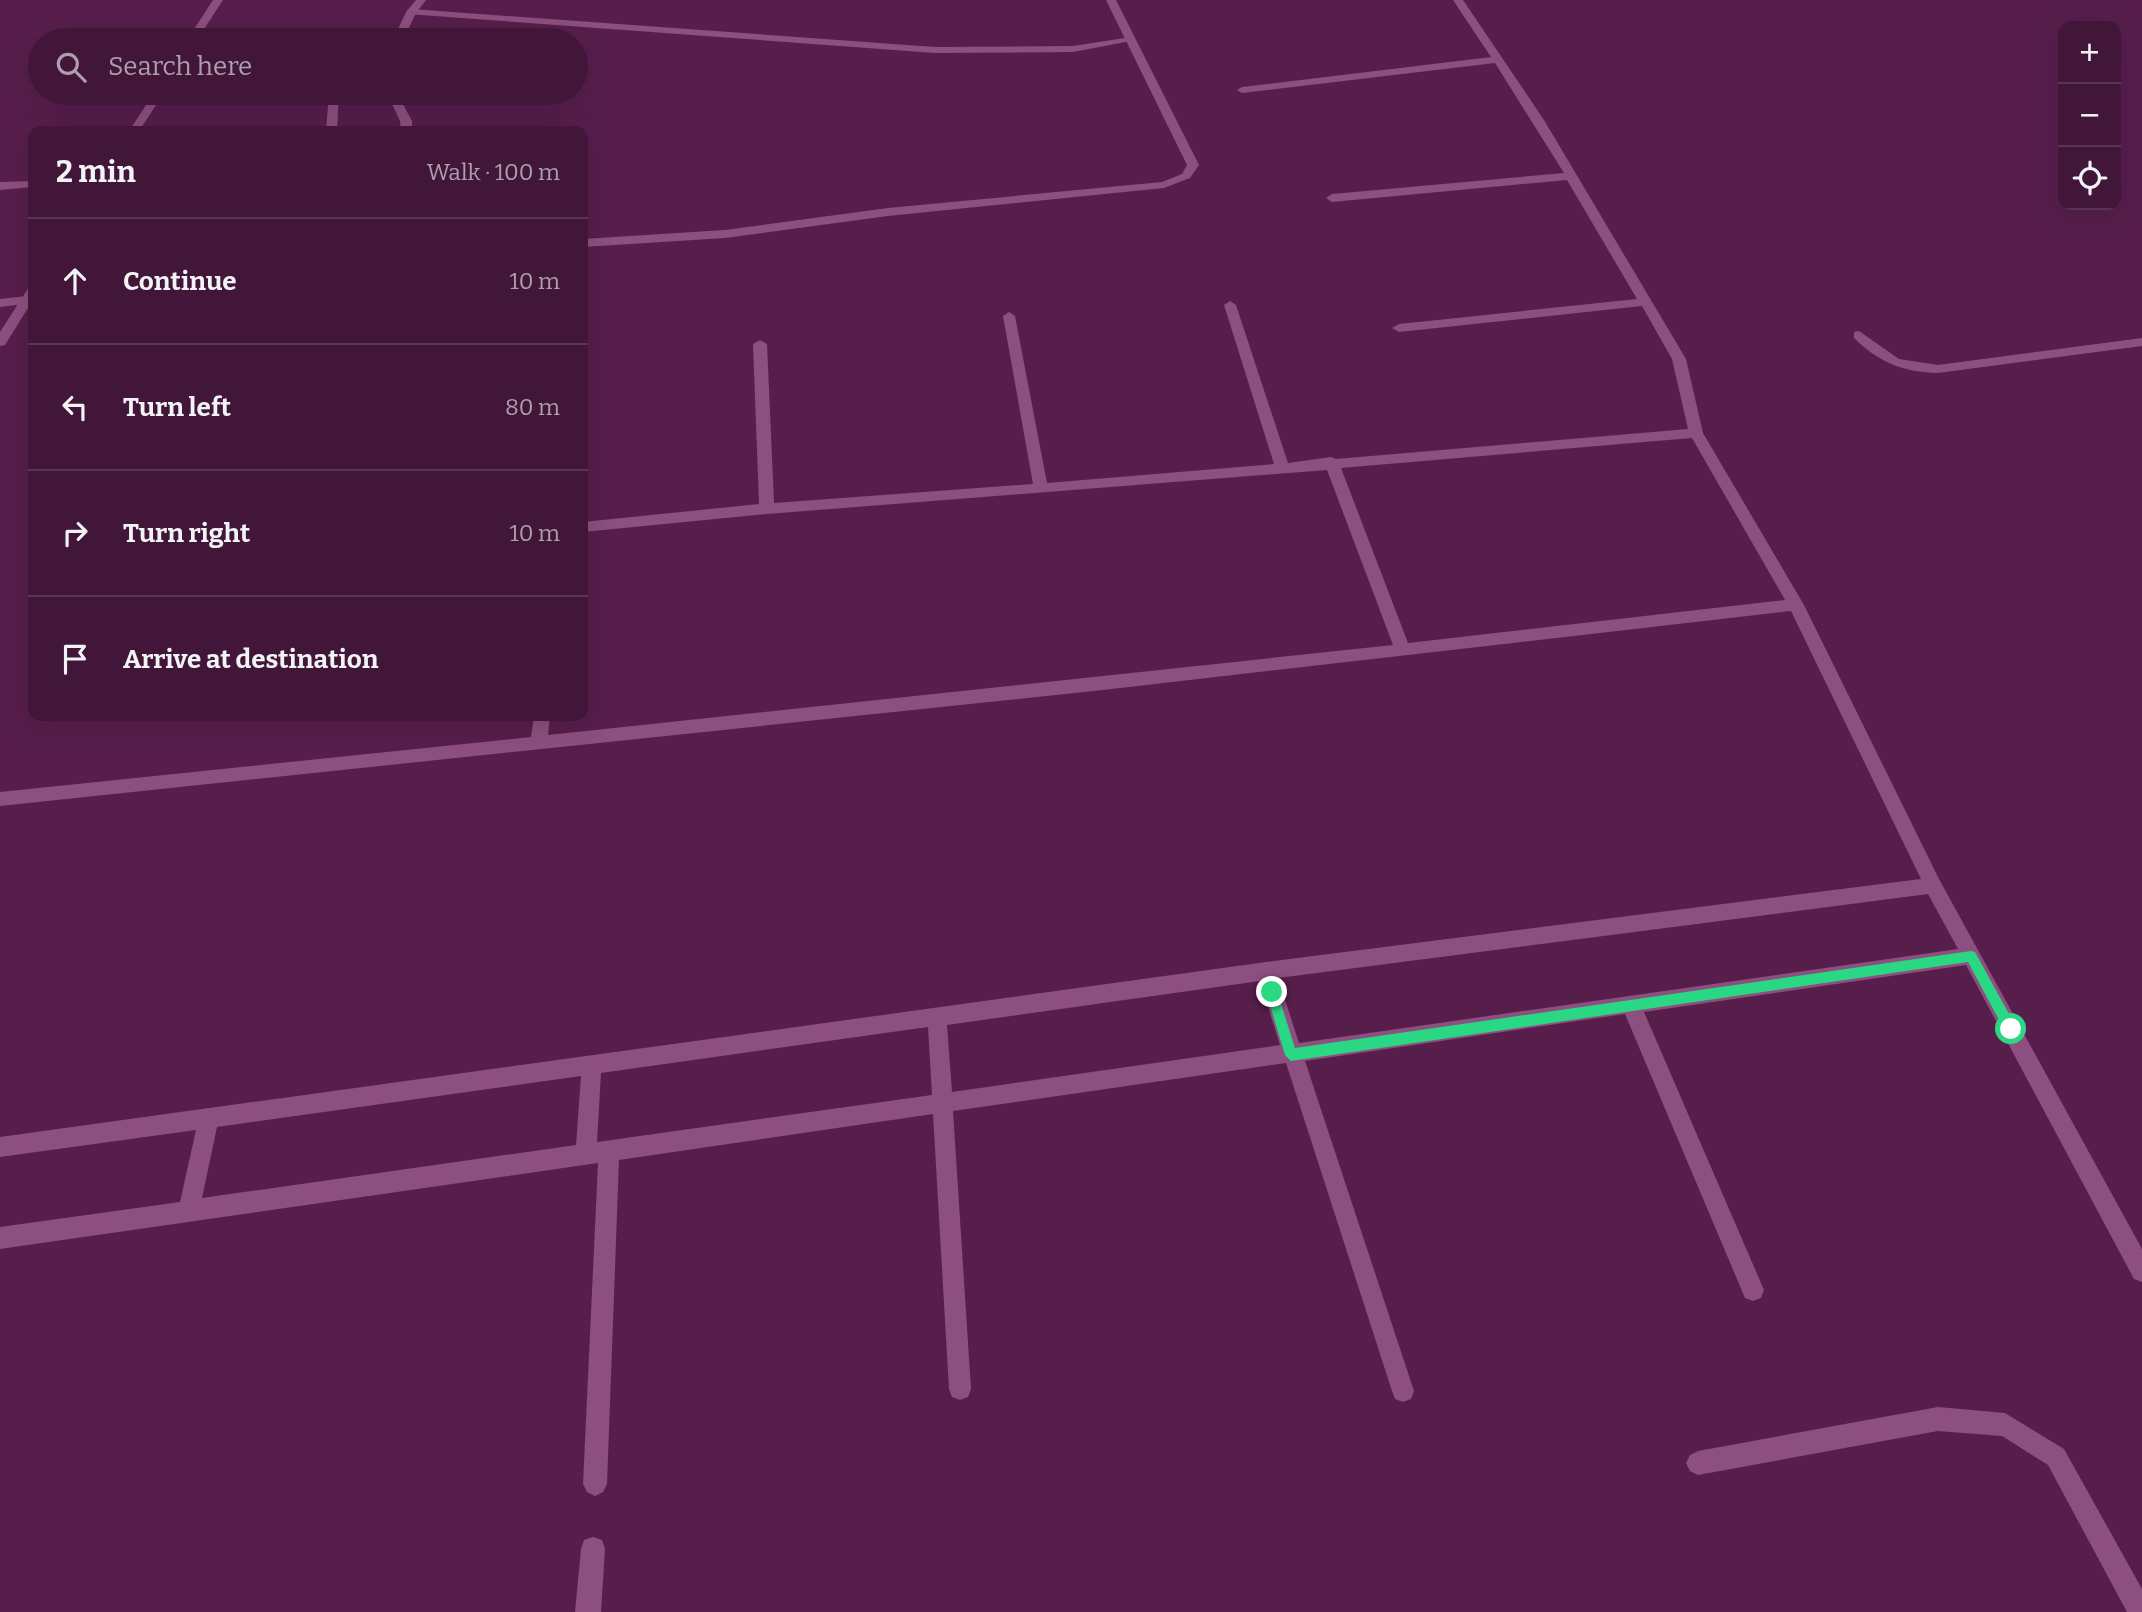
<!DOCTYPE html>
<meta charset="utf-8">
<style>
body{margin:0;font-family:Bitter,serif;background:#4c2344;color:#f1f3f6}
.controls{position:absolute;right:21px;top:21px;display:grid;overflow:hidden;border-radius:14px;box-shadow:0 7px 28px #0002}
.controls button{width:63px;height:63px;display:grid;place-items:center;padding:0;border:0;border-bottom:2px solid #5a3553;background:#411639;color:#f1f3f6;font:35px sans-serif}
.stop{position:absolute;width:21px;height:21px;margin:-16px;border:5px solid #2ad884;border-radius:50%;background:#fff}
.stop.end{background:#2ad884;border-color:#fff;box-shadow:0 2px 7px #0008}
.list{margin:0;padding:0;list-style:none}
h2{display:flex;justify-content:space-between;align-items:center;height:91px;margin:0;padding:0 28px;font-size:30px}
h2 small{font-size:23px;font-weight:400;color:#ae9fae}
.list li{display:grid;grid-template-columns:46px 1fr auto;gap:21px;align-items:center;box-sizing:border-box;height:126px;padding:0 28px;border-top:2px solid #5a3553}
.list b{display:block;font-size:26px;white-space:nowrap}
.list em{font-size:23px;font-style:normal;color:#ae9fae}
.icon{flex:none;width:38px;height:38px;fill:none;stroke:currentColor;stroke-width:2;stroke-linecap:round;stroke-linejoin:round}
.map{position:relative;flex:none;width:2142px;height:1612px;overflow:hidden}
.search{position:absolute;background:#411639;box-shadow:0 7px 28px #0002;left:28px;top:28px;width:560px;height:77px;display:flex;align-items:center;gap:18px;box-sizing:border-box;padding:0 24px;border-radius:38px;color:#ae9fae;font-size:26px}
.panel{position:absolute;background:#411639;box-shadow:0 7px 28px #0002;left:28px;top:126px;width:560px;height:595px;border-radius:14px}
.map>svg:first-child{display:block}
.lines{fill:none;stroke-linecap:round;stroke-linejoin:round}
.lane{fill:#8c4f7f;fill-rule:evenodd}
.street{fill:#8c4f7f;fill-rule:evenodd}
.route{fill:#2ad884}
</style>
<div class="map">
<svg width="2142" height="1612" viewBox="0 0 2142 1612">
<rect width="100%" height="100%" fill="#571e4c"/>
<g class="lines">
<g class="lane">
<polygon points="213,0 223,0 197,40 187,40"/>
<polygon points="411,9 935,47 1073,46 1131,37 1136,40 1073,52 935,53 407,14 407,10"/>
<polygon points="154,93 164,93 139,131 129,131"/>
<polygon points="33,286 33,300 5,345 0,346 0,332 29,287"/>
<polygon points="1938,1407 2005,1413 2064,1449 2142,1589 2142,1612 2127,1612 2048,1465 2002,1436 1938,1431 1698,1475 1690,1471 1686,1463 1690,1455 1698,1451"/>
</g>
<g class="street">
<polygon points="416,0 426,0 416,13 403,40 393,40 406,12"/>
<polygon points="1106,0 1116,0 1199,165 1190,178 1164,188 888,216 725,238 583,247 583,239 725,230 888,208 1162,182 1182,174 1187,165"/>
<path d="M1453,0h10l81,120 142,239 17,74 101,172 135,274 203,370v33l-8,-3 -168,-314 -322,47 120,278 -3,8 -8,3 -8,-3 -120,-284 -320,47 109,330 -3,8 -8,3 -8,-3 -3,-8 -106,-328 -333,48 18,278 -3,8 -8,3 -8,-3 -3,-8 -16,-275 -314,46 -12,324 -4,8 -8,4 -8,-4 -4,-8 15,-321 -598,86v-22l180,-25 16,-72 -196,27v-20l1266,-175 655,-83 -130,-268 -688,79 -1103,116v-14l531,-55 3,-21h16l-2,19 845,-90 -66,-175 -560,44 -184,18v-10l176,-18 -6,-160 7,-4 7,4 7,159 259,-19 -30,-168 6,-4 6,4 32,167 227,-19 -50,-159 6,-4 6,4 52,158 43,-6 5,2 352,-30 -16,-70 -30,-53 -243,26 -7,-4 7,-4 238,-25 -70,-119 -235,22 -6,-4 6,-4 232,-21 -69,-110 -253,30 -5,-3 5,-3 249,-30zM1692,438l93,162 -377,43 -67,-175zM1928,894l30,55 -659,94 -21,-65zM1260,981l20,64 -328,47 -5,-67zM928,1027l4,68 -335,47 4,-69zM581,1076l-5,69 -374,53 15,-71z"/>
<polygon points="329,93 339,93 337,131 326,131"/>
<polygon points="387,93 397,93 412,121 412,131 401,131 400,121"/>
<polygon points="33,181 33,187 0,190 0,182"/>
<polygon points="27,296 33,300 32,303 0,307 0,299"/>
<path d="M1859,331l40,28 39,6 204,-27v8l-204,27c-35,-1 -58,-10 -84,-35v-6z"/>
<polygon points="593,1537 602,1540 605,1549 601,1612 575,1612 581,1549 584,1540"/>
</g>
</g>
<polygon class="route" points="1971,951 1975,952 2015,1025 2015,1033 2006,1033 1968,962 1291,1061 1285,1055 1266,992 1272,986 1276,988 1295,1048"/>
</svg>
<div class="controls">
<button>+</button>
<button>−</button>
<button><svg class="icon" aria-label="locate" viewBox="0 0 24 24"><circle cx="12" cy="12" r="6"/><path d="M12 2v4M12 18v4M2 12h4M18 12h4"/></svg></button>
</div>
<div class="stop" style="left:2011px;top:1029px"></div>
<div class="stop end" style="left:1272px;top:992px"></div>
<div class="search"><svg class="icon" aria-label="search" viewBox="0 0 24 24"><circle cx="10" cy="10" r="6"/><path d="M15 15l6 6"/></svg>Search here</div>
<section class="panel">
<h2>2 min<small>Walk · 100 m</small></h2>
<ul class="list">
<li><svg class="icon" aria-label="ahead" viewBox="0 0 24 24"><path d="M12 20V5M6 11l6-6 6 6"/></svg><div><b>Continue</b></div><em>10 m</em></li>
<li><svg class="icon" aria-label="left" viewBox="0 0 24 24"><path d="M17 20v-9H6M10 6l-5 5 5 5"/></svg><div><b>Turn left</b></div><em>80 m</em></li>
<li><svg class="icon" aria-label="right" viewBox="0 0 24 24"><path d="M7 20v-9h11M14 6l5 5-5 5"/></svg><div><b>Turn right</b></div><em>10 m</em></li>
<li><svg class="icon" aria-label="arrive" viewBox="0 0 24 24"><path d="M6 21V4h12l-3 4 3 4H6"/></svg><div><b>Arrive at destination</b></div></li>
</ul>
</section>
</div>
